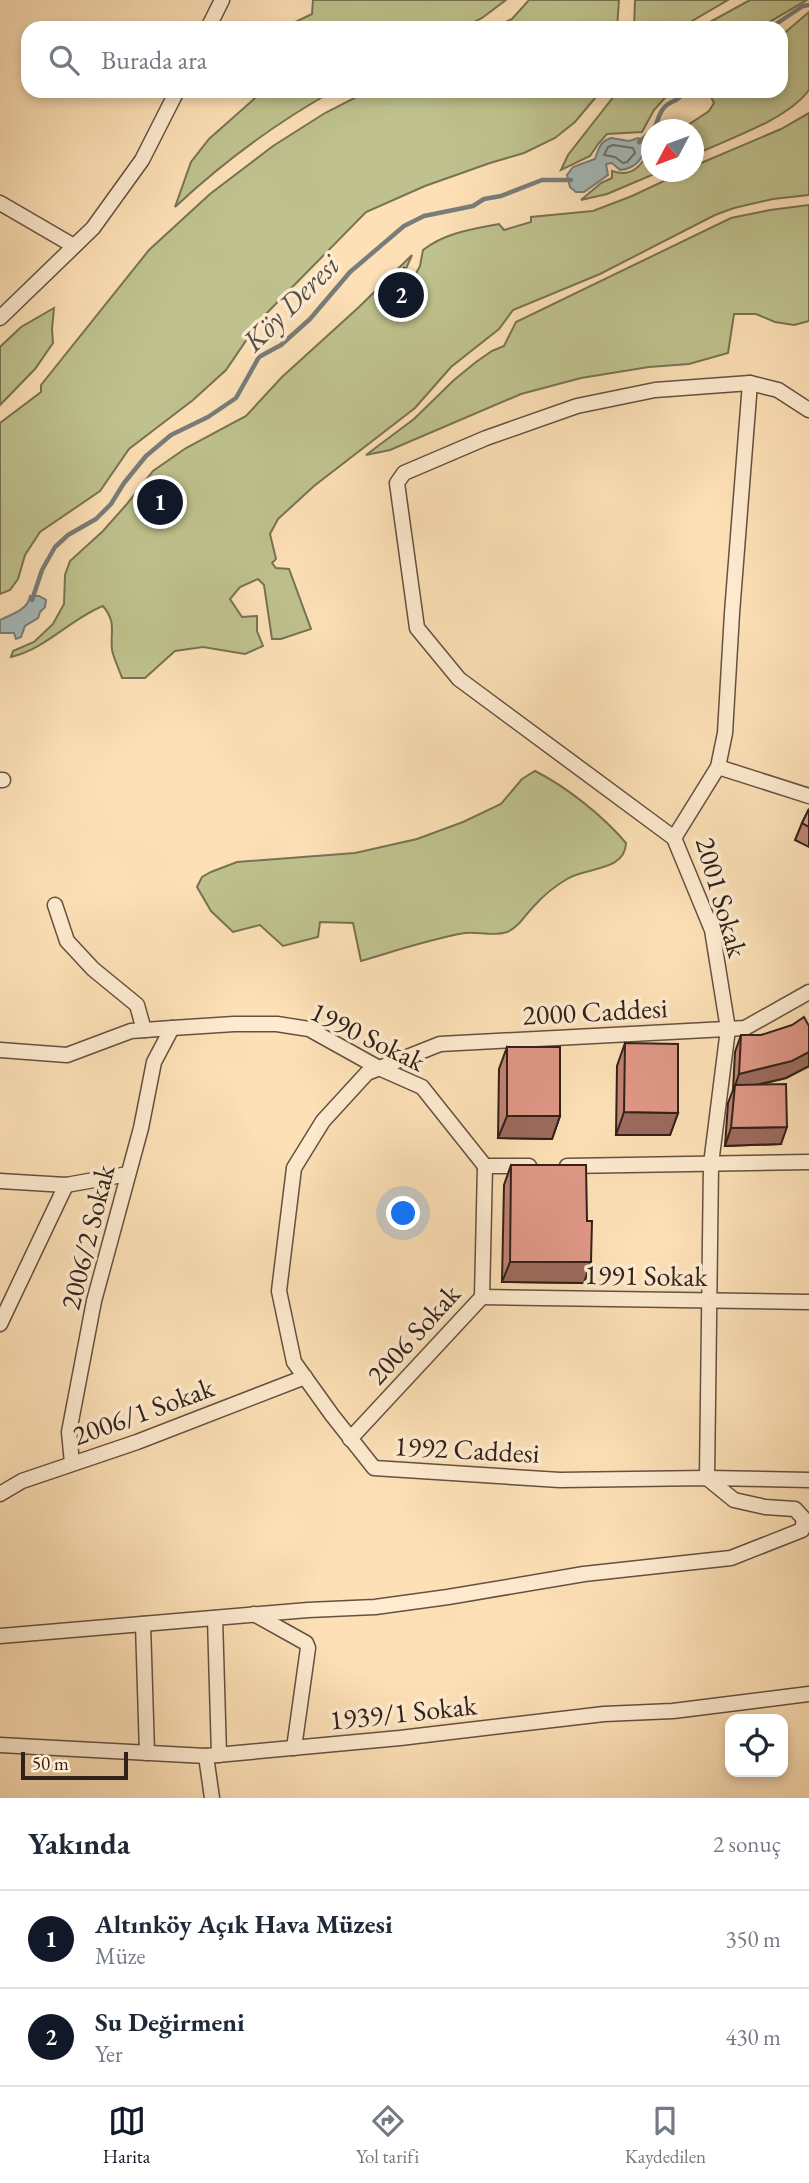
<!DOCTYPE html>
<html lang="tr">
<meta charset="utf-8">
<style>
body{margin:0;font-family:"EB Garamond",serif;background:#f2f2f3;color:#1f2937}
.controls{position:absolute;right:21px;bottom:21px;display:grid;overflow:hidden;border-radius:14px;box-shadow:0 4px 10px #0003}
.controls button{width:63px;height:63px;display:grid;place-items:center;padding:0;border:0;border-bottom:2px solid #e0e1e3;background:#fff;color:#1f2937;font:35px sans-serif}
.compass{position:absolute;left:641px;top:119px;width:63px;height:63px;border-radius:50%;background:#fff;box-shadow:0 4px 10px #0003;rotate:229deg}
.scale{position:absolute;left:21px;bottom:18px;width:107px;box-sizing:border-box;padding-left:7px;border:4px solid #312119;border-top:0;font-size:19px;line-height:24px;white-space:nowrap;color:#312119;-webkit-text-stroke:5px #feebd0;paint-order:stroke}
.you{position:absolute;left:404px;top:1214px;width:24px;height:24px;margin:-18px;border:5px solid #fff;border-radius:50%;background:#1a73e8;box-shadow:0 0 0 10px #1a73e833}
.badge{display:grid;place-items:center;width:46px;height:46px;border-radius:50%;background:#111827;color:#fff;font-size:23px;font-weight:700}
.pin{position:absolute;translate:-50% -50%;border:4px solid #fff;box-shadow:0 2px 7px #0006}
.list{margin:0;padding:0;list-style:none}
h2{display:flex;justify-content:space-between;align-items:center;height:91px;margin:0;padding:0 28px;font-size:30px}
h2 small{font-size:23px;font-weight:400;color:#747a83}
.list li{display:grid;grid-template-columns:46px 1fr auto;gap:21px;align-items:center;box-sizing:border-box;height:98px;padding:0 28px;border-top:2px solid #e0e1e3}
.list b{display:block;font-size:26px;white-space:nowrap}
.list p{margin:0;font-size:23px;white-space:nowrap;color:#747a83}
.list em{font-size:23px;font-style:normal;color:#747a83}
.icon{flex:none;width:38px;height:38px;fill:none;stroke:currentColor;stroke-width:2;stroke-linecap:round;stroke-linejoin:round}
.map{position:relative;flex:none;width:809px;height:1798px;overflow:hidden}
.search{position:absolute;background:#fff;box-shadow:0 4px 10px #0003;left:21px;right:21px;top:21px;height:77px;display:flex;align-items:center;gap:18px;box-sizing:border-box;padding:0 24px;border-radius:21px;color:#747a83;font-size:26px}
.sheet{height:287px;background:#fff}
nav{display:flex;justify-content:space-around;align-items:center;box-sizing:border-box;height:98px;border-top:2px solid #e0e1e3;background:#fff;font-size:19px;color:#747a83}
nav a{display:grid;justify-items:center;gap:4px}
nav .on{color:#111827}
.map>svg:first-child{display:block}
.green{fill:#bfc28e;stroke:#787254;stroke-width:2}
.water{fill:#a5baba;stroke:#777d7a;stroke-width:2}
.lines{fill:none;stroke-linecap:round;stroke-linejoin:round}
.shore{stroke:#6b6e6a;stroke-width:2}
.stream{stroke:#777d7a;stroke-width:4.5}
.street-casing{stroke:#645140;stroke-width:17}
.street{stroke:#feebd0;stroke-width:14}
.wall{fill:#c18374;stroke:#312119;stroke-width:2}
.shaded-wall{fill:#9d6a5e;stroke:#312119;stroke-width:2}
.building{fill:#e09887;stroke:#312119;stroke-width:2}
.labels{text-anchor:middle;stroke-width:7;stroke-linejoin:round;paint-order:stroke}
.street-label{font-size:28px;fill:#312119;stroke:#feebd0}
.water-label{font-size:30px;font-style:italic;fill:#544f49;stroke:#feebd0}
</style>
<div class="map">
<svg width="809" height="1798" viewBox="0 0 809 1798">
<rect width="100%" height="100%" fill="#fde0b6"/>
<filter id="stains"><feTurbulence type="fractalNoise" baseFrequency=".00286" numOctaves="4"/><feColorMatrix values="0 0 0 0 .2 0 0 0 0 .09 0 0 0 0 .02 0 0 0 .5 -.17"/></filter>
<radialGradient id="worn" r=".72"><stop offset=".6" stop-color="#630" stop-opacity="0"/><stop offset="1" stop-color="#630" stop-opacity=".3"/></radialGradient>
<g class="green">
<polygon points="313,0 506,0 482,18 463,28 291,28 293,23 312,14"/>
<polygon points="529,0 619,0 617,28 493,28 512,19"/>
<polygon points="635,0 728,0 680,28 634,28"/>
<polygon points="750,0 807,0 759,28 699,28"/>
<path d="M809,12v78c-22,30 -81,49 -115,65v-25l-12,-1 27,-18 5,-8 -6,-12h73v-55z"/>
<path d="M263,91h70c-57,32 -110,71 -158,116l16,-45 18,-23z"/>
<polygon points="368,91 601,91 575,122 555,138 524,153 490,163 425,186 366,212 260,320 226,370 193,400 129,449 100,491 40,532 25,555 18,579 10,590 0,594 0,423 41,392 41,385 149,250 210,194 273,146 325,113"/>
<polygon points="618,91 671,91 654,110 642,132 607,134 598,144 590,156 561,170 568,155"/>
<path d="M809,113v82l-36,4 -39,9 -19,7 -115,59 -87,36 -14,19 -48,38 -36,41 -101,78 -36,33 -8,15 6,25 -4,4 4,5 13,1 22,60 -30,10h-9l-8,-54 -6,-6 -18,8 -10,12 12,18 15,-1v15l6,15 -18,8 -42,-7 -28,4 -30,27h-23c-3,-9 -8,-19 -10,-28 -2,-19 5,-27 -9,-44 -33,13 -57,43 -92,51l2,-6 21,-9 19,-18 11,-20 1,-29 5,-14 33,-30 23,-26 27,-34 33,-23 60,-32 36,-39 77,-70 53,-52 -7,16 -26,27 19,23 13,-5 11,-18 -11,-15 9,-17 3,-16c22,-17 49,-21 76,-26l5,6 27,-8v-5l62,-6 39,-15 51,-24h11v-6l87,-37z"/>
<path d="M651,144l1,28h7l-52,22 -26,6 20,-17 11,-5v-7c22,8 33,-9 39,-27z"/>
<polygon points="809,205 809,321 794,325 775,322 756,314 734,314 728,353 689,364 649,367 581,378 521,394 390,450 366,455 414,419 454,380 476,362 492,351 504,346 516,322 731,218 770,210"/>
<polygon points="54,308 52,329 53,343 35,369 0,405 0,347 21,327"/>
<path d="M535,771c32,16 68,45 91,72 -1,29 -41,24 -59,36 -12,7 -24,17 -33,27 -9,9 -15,21 -27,26 -13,5 -31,-1 -42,1 -35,6 -70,18 -104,28l-8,-38 -33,-1 -2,15 -35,9 -23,-21 -27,7 -22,-21 -14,-24 5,-10 9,-5 26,-10 118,-9 62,-14 46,-17 38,-18 21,-25z"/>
</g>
<g class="water">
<path d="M611,138l18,3 9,-3 10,3c-4,15 -11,28 -28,29l-8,-7 -6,1 2,11 -24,17h-8l-6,-5 -3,-12 6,-8 22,-8c4,-10 4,-17 16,-21z"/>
<path d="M30,596h9l7,4 -1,7 -5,5 -2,6 -13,8 -4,11 -5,2 -2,-6h-14v-13c12,-6 28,-10 30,-24z"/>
</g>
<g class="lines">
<polygon class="shore" points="613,145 633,148 635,153 627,162 623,163 615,157 604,155 608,147"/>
<g class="stream">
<polyline points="770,28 803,6 809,5"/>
<path d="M653,130c5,-7 5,-15 10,-21 7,-10 14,-5 22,-18"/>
<polyline points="639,142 652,131"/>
<polyline points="32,600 42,570 55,547 68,535 96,519 111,504 124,483 146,456 171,435 208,417 236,398 259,357 281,345 310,319 350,272 404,226 424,216 473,206 484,199 501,196 542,180 571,180"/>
</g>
<defs>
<g id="street">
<polyline points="208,28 222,0"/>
<polyline points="0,203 74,246"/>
<polyline points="0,318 93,228 142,160 177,91"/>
<polyline points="718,767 809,796"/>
<polyline points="0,780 3,780"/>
<polyline points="674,838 459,679 417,628 397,483 404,473 486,438 577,406 655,390 750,383 778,390 809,410"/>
<polyline points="55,905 67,941 93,969 137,1005 144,1030"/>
<polyline points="809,992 745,1028 440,1044 367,1073 323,1121 294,1168 279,1291 294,1362 332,1415 374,1468 560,1480 707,1478 809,1480"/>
<polyline points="0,1050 67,1055 131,1031 172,1028 234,1024 277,1024 309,1029 379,1068 422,1087 485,1166"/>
<polyline points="485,1166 529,1166"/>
<polyline points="567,1166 809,1162"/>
<polyline points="0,1181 66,1185 128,1174"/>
<polyline points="482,1297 809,1302"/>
<polyline points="0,1324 66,1185"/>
<polyline points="350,1439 482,1297 485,1166"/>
<polyline points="72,1463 69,1432 94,1301 141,1128 154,1062 172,1028"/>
<polyline points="0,1494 22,1481 137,1442 305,1377"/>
<polyline points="254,1614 306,1643 308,1648 294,1748"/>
<polyline points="215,1618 219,1755"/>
<polyline points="143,1624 147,1753"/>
<polyline points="0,1636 308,1610 375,1607 448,1597 584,1574 731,1558 802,1530 804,1519 795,1509 765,1507 734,1500 707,1478 711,1164 728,1029 712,930 674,838 718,767 725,733 732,613 750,383"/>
<polyline points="0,1745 206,1756 400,1738 604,1714 673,1711 809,1694"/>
<polyline points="206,1756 212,1798"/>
</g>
</defs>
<use href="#street" class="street-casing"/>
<use href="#street" class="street"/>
</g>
<g class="wall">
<polygon points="388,288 419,299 399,314 384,300"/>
<polygon points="809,809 809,847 795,840 802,823"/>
<polygon points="809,1026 809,1066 786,1078 758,1085 781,1144 725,1146 728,1103 733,1090 735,1052 741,1035 761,1035"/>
<polygon points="625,1043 678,1113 670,1135 616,1135 617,1066"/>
<polygon points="507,1047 560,1116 552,1139 498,1138 499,1069"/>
<polygon points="511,1165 587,1221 591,1262 584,1283 502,1282 504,1185"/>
</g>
<g class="shaded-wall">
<polygon points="423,287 419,299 399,314 403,302"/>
<polygon points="809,1052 809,1066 786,1078 734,1090 735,1086 739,1074"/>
<polygon points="624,1112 678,1113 670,1135 616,1135"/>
<polygon points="507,1116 560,1116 552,1139 498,1138"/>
<polygon points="787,1127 781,1144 725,1146 731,1128"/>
<polygon points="510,1262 591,1262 584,1283 502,1282"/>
</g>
<g class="building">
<polygon points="404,268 423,287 403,302 388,288"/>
<polygon points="809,809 809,827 802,823"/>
<polygon points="804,1017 809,1026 809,1052 792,1061 739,1074 741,1035 761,1035 792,1025"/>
<polygon points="625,1043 678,1044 678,1113 624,1112"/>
<rect x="507" y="1047" width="53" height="69"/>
<polygon points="786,1084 787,1127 731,1128 735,1085"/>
<polygon points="511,1165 586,1165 587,1221 592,1221 591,1262 510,1262"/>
</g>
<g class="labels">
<g class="street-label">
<text transform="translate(722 897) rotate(74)" y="10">2001 Sokak</text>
<text transform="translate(595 1011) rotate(-3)" y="10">2000 Caddesi</text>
<text transform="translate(368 1036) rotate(26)" y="10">1990 Sokak</text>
<text transform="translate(87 1237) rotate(-76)" y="10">2006/2 Sokak</text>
<text transform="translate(646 1275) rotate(1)" y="10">1991 Sokak</text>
<text transform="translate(413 1334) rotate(-48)" y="10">2006 Sokak</text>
<text transform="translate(143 1411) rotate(-20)" y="10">2006/1 Sokak</text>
<text transform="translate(467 1449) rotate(3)" y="10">1992 Caddesi</text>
<text transform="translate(403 1712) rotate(-6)" y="10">1939/1 Sokak</text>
</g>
<g class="water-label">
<text transform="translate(291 303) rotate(-45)" y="10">Köy Deresi</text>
</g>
</g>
<rect width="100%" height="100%" filter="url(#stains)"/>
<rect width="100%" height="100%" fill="url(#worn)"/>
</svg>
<div class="controls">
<button><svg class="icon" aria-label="locate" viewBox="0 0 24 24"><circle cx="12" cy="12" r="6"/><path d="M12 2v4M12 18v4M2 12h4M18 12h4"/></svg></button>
</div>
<svg class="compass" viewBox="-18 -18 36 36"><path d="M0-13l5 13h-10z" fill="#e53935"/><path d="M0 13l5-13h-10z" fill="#747a83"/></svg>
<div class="scale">50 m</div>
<div class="you"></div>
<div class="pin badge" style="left:160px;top:502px">1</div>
<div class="pin badge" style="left:401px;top:295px">2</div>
<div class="search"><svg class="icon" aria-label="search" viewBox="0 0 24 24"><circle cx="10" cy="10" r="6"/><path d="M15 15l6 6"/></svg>Burada ara</div>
</div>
<section class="sheet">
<h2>Yakında<small>2 sonuç</small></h2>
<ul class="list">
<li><span class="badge">1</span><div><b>Altınköy Açık Hava Müzesi</b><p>Müze</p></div><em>350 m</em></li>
<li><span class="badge">2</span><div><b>Su Değirmeni</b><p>Yer</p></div><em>430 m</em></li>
</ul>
</section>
<nav>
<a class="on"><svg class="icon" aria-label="map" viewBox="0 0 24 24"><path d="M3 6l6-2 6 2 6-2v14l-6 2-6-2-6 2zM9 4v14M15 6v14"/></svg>Harita</a>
<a><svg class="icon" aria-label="directions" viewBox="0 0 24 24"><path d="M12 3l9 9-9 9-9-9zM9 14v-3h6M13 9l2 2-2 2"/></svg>Yol tarifi</a>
<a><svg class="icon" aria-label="saved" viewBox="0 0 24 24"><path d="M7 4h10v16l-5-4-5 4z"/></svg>Kaydedilen</a>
</nav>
